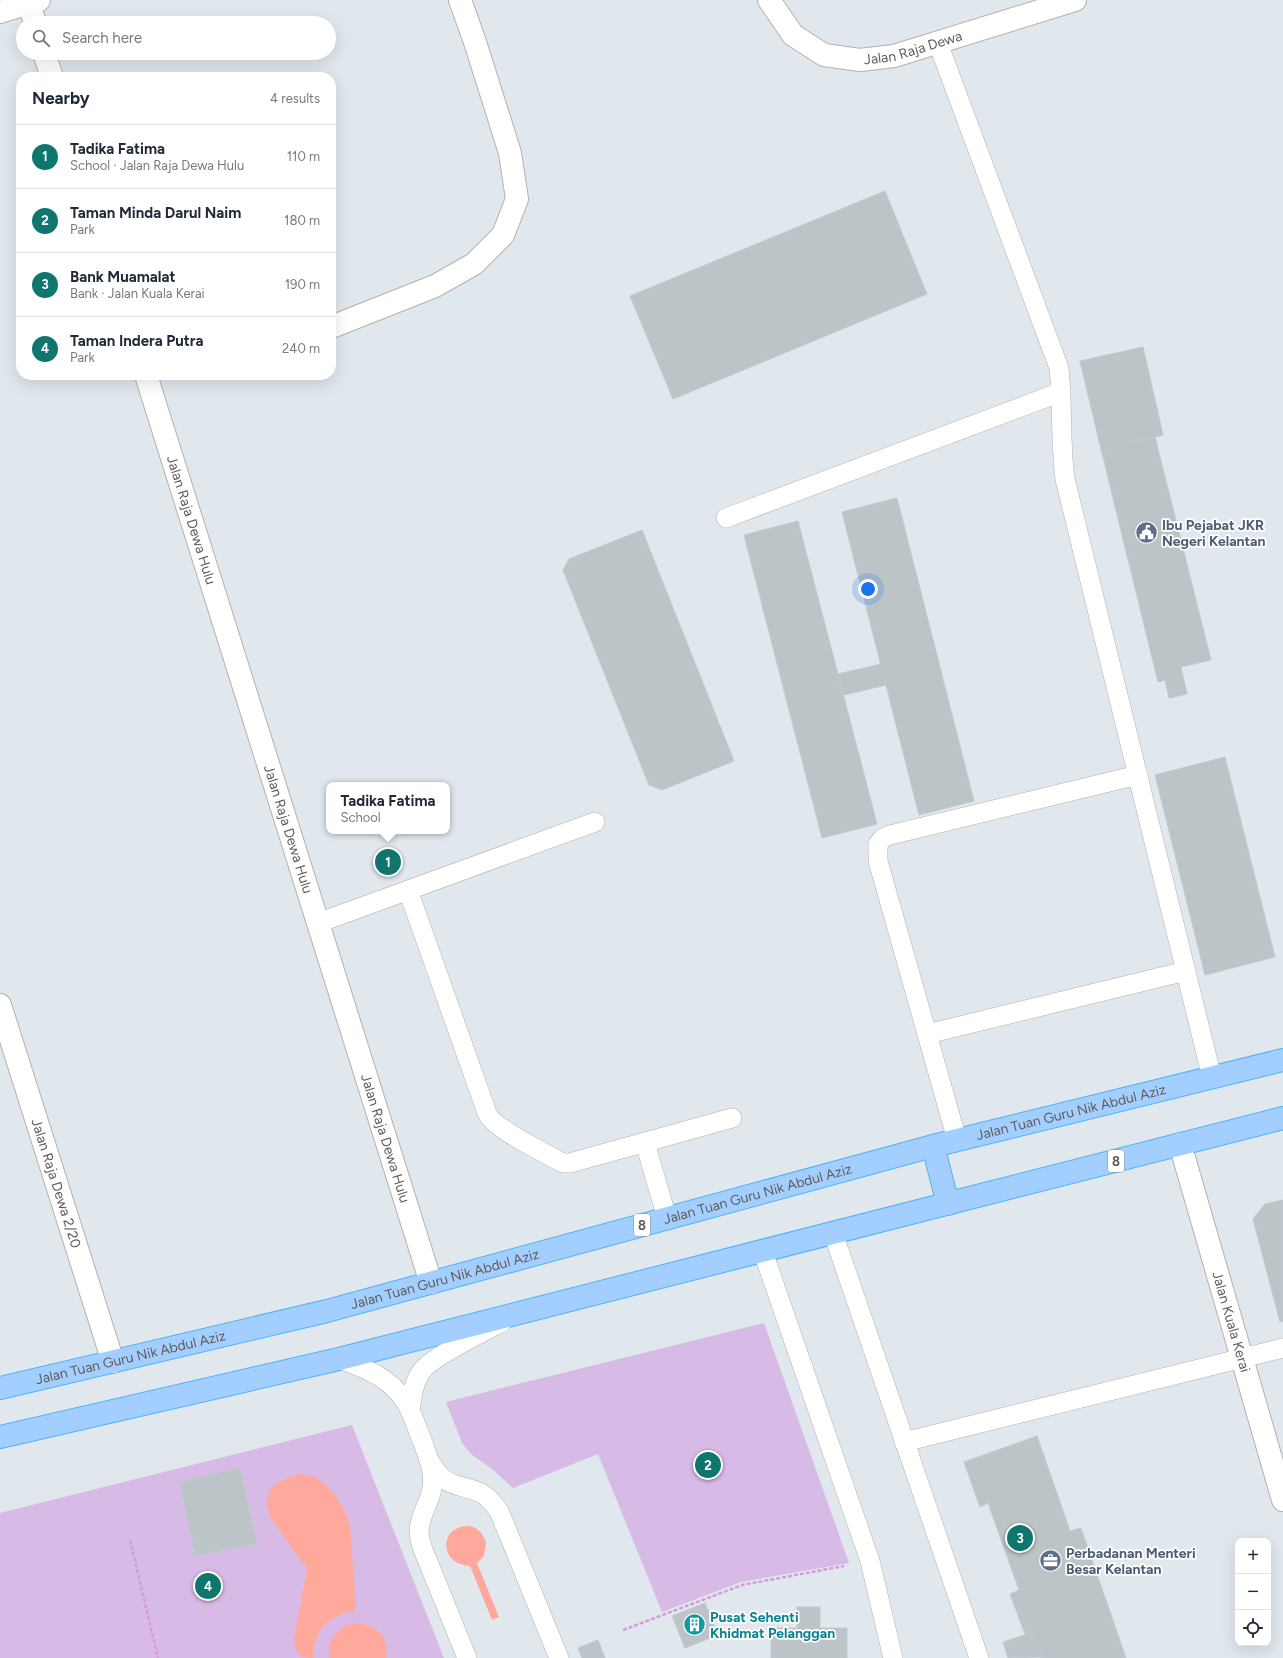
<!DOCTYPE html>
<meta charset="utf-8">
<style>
body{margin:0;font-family:Figtree,sans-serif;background:#f6f6f7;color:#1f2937}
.controls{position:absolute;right:12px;bottom:12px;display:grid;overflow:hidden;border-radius:8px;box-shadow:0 4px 16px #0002}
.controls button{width:36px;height:36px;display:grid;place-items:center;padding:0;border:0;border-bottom:1px solid #e0e1e3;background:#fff;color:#1f2937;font:20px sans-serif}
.you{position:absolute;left:868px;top:589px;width:14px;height:14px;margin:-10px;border:3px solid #fff;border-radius:50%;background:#1a73e8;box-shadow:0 0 0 6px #1a73e833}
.badge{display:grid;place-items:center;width:26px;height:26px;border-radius:50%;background:#0f766e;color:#fff;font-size:13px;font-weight:700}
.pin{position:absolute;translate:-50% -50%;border:2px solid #fff;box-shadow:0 1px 4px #0006}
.popup{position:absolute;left:326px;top:782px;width:124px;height:52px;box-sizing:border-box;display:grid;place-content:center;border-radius:8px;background:#fff;filter:drop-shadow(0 1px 3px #0005);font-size:13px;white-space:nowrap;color:#747a83}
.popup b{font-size:15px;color:#1f2937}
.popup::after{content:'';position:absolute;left:50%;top:100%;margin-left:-8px;border:8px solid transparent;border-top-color:#fff}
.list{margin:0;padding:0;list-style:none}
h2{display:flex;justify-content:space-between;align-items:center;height:52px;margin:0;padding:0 16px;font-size:17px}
h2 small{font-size:13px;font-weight:400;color:#747a83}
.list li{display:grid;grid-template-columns:26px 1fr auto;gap:12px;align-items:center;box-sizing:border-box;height:64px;padding:0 16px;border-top:1px solid #e0e1e3}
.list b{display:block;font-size:15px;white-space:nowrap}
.list p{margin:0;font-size:13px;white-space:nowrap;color:#747a83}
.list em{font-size:13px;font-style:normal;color:#747a83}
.icon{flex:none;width:22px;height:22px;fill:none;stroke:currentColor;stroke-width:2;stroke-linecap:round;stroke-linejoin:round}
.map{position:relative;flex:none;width:1283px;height:1658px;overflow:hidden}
.search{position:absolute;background:#fff;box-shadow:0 4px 16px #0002;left:16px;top:16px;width:320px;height:44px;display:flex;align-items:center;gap:10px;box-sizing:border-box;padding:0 14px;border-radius:22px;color:#747a83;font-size:15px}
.panel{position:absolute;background:#fff;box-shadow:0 4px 16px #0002;left:16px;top:72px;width:320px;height:308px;border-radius:16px}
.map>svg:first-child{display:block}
.green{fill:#d8bae6}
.water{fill:#ffa99d}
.building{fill:#bdc4c7;stroke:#becad1}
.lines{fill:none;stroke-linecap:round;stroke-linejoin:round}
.service-casing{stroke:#b6b0ae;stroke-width:20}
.minor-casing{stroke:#b6b0ae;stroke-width:24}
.primary-casing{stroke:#4fb3f6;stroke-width:24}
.path{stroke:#d59dd8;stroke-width:2.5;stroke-dasharray:4 2;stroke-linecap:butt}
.service{stroke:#fff;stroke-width:19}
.minor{stroke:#fff;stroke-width:22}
.primary{stroke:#a2cfff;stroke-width:22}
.labels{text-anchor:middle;stroke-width:3.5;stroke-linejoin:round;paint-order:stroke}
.shield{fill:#fff;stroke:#918c8b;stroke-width:1}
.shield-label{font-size:13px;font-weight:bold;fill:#625b59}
.street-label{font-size:14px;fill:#625b59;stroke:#fff}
.service-label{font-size:14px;font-weight:bold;fill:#4e5e75;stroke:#fff;text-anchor:start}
.culture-label{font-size:14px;font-weight:bold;fill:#0d838f;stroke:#fff;text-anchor:start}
</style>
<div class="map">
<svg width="1283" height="1658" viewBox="0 0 1283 1658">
<rect width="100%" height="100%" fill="#e0e7ed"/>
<g class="green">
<polygon points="764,1323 849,1563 741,1582 662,1612 598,1454 513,1488 492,1469 471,1454 462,1443 446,1402"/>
<polygon points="352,1425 444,1658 0,1658 0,1513"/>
</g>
<g class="water">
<path d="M299,1474l14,2 12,8 11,12 8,13 6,17 6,81 -2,4c-17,3 -32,11 -38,29 -2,6 -2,12 -3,18l-11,-1c-6,-5 -8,-10 -8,-18l13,-70 -37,-52c-11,-27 6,-36 29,-43z"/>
<path d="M466,1526c12,0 16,7 20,16l-2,14 -7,7 22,54 -7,3 -22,-54c-32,-2 -30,-39 -4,-40z"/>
<path d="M353,1623c22,0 36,12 33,35h-56c-4,-18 7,-30 23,-35z"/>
</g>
<g class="building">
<polygon points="885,191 927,294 673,399 630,296"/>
<polygon points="1143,347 1163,435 1101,449 1080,361"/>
<polygon points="1155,437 1211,660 1181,667 1187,694 1169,698 1165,680 1158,682 1101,449"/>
<polygon points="897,498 974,801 919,815 842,512"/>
<polygon points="798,521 877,824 822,838 744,535"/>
<polygon points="642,530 734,761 662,790 649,785 563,570 569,559"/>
<polygon points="881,664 886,685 844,695 838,674"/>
<polygon points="1225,757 1275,957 1205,975 1155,775"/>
<polygon points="1283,1200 1283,1321 1280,1322 1253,1219 1265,1204"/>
<polygon points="1037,1436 1070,1531 1081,1528 1126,1658 1040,1658 1042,1657 1033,1632 1025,1634 1010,1594 1019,1590 988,1503 980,1507 964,1462"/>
<polygon points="240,1468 257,1543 195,1556 179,1482"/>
<polygon points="705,1603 718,1635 685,1648 672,1616"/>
<polygon points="797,1607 820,1607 820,1628 847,1628 847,1658 771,1658 771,1628 797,1628"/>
<polygon points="1033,1632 1042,1657 1008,1658 1003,1642"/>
<polygon points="598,1640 605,1658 582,1658 578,1648"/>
</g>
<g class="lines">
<defs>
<g id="service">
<path d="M938,43l121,325c4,37 1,74 6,111l147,599"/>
<polyline points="726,518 1061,392"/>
<path d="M408,890l79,223c7,16 53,37 70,47l6,3h7l162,-45"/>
<polyline points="318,923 595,822"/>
<polyline points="927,1034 1186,971"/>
<polyline points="957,1140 878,861 878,844 883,838 890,835 1138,775"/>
<polyline points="645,1143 667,1218"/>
<polyline points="833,1233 979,1658"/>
<polyline points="763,1252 870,1561 893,1658"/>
<path d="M339,1359c30,10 58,22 72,53 4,10 8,21 12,31 5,14 12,30 9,45 -2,15 -13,28 -13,44 0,5 2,10 3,15l45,111"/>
<path d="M410,1411c2,-14 3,-27 11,-39 8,-14 64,-41 81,-50"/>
<polyline points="904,1442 1283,1348"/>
<path d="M430,1462c17,28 26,20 51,31 8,4 13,12 18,18l60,147"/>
</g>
<g id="minor">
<path id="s1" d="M769,0l24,35 31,20 36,5 34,-4 181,-56"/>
<polyline points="29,3 35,23"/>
<polyline points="0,12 39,0"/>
<polyline points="44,53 52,77"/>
<polyline points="334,326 435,286 474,264 503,235 517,199 510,153 475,42 460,0"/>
<path id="s2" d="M146,375l285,908"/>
<path id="s3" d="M0,1005l113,357"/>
<path id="s4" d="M1180,1144l103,356"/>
</g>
<g id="primary">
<polyline points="933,1146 948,1204"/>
<path id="s5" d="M0,1388l327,-77 606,-165 350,-86"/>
<polyline points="0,1437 339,1359 1283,1118"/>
</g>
</defs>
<use href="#service" class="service-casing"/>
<use href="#minor" class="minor-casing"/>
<use href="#primary" class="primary-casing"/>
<g class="path">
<polyline points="130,1540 158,1658"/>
<polyline points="623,1630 742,1585 844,1566"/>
</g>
<use href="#service" class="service"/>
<use href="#minor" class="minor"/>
<use href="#primary" class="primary"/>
</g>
<defs>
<symbol id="civic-disc" viewBox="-11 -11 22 22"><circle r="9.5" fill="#5c6f8a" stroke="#fff"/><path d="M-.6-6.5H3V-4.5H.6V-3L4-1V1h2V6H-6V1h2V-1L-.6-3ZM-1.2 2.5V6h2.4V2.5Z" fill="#fff"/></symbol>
<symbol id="office-disc" viewBox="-11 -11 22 22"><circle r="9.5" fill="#5c6f8a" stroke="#fff"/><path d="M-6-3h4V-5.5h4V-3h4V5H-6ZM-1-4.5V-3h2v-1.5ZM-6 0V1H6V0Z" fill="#fff"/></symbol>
<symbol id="building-disc" viewBox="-11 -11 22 22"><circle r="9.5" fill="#0f9aa8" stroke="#fff"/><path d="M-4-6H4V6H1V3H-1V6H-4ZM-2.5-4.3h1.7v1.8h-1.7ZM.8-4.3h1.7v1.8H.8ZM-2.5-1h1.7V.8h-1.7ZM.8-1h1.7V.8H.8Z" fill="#fff"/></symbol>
</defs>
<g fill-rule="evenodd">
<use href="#civic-disc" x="1134" y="520" width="25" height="25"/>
<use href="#office-disc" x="1038" y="1548" width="25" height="25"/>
<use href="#building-disc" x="682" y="1612" width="25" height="25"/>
</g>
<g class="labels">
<g class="shield">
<rect x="1108" y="1150" width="16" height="22" rx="3"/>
<rect x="634" y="1214" width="16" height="22" rx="3"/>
</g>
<g class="shield-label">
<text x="1116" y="1166">8</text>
<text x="642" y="1230">8</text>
</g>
<g class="street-label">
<text dy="5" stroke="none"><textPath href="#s1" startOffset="170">Jalan Raja Dewa</textPath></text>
<text dy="5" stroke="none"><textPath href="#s2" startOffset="152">Jalan Raja Dewa Hulu</textPath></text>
<text dy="5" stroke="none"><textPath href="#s2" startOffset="476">Jalan Raja Dewa Hulu</textPath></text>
<text dy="5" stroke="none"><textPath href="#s5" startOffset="1106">Jalan Tuan Guru Nik Abdul Aziz</textPath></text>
<text dy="5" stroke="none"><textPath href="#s2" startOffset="800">Jalan Raja Dewa Hulu</textPath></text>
<text dy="5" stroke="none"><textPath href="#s3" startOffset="187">Jalan Raja Dewa 2/20</textPath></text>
<text dy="5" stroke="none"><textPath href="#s5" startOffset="782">Jalan Tuan Guru Nik Abdul Aziz</textPath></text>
<text dy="5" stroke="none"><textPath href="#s5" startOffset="458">Jalan Tuan Guru Nik Abdul Aziz</textPath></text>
<text dy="5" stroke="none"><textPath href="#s4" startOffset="185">Jalan Kuala Kerai</textPath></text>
<text dy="5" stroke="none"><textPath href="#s5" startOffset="134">Jalan Tuan Guru Nik Abdul Aziz</textPath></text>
</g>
<g class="service-label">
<text x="1162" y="530">Ibu Pejabat JKR<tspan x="1162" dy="16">Negeri Kelantan</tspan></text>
<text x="1066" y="1558">Perbadanan Menteri<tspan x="1066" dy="16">Besar Kelantan</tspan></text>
</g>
<g class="culture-label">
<text x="710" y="1622">Pusat Sehenti<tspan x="710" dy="16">Khidmat Pelanggan</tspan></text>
</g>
</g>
</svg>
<div class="controls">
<button>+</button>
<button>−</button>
<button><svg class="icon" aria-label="locate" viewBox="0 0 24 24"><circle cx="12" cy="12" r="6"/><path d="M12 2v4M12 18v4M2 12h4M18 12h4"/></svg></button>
</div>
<div class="you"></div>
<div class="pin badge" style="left:388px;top:862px">1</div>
<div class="popup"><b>Tadika Fatima</b>School</div>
<div class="pin badge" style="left:708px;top:1465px">2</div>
<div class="pin badge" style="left:1020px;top:1538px">3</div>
<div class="pin badge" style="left:208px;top:1586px">4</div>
<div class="search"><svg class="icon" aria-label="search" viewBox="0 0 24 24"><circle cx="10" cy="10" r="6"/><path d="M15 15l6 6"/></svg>Search here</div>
<section class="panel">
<h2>Nearby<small>4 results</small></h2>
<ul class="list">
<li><span class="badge">1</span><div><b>Tadika Fatima</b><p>School · Jalan Raja Dewa Hulu</p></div><em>110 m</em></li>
<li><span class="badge">2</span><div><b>Taman Minda Darul Naim</b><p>Park</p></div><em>180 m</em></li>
<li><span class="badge">3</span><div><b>Bank Muamalat</b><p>Bank · Jalan Kuala Kerai</p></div><em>190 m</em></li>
<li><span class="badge">4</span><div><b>Taman Indera Putra</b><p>Park</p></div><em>240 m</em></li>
</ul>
</section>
</div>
